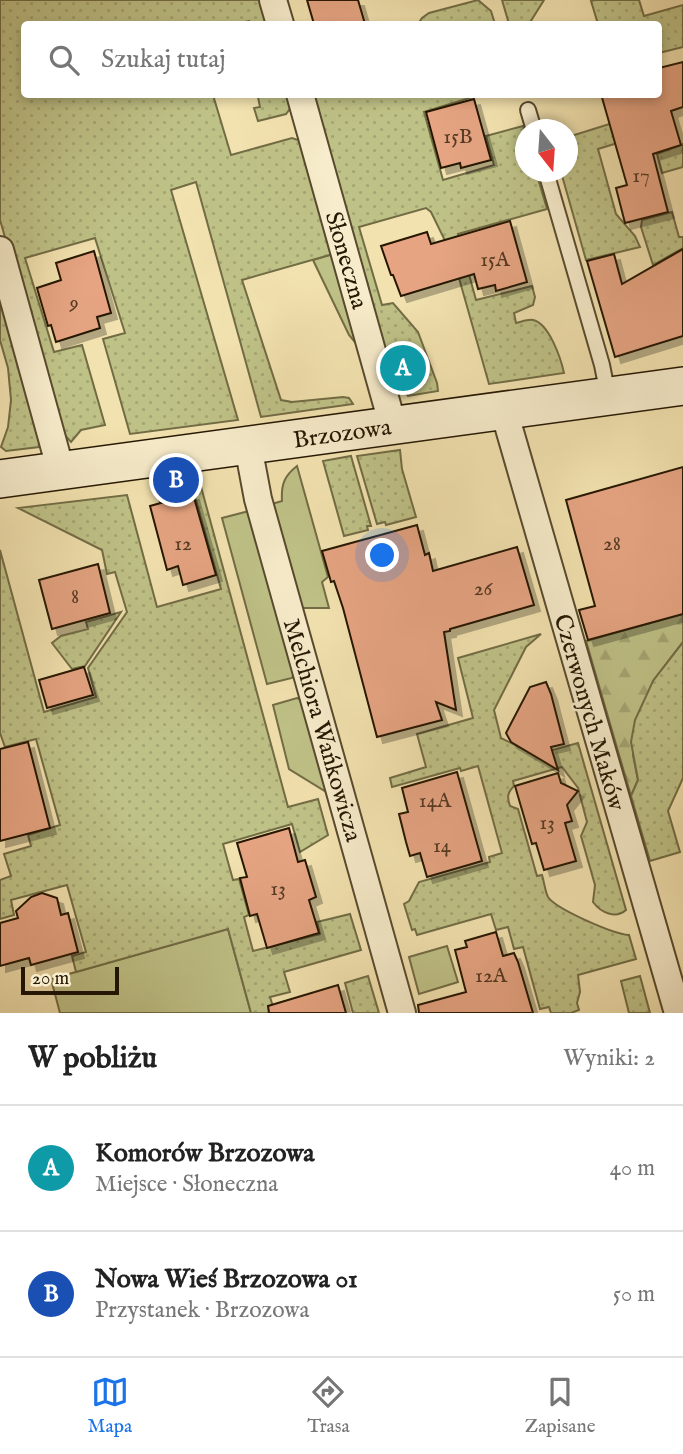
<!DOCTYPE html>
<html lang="pl">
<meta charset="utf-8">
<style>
body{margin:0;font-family:"IM FELL English",serif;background:#f2f2f2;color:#222}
.compass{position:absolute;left:515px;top:119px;width:63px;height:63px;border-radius:50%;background:#fff;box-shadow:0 4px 10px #0003;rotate:163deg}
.scale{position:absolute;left:21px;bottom:18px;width:98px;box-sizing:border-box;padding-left:7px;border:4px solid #251703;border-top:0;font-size:19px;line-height:24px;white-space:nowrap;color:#251703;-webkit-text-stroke:5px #f7eccb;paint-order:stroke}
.you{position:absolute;left:383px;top:556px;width:24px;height:24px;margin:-18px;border:5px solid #fff;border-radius:50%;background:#1a73e8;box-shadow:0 0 0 10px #1a73e833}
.badge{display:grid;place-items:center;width:46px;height:46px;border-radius:50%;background:#1a73e8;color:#fff;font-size:23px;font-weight:700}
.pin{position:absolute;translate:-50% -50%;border:4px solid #fff;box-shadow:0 2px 7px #0006}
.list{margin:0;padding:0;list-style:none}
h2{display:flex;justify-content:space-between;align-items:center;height:91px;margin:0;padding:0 28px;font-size:30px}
h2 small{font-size:23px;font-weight:400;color:#767676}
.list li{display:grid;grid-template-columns:46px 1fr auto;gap:21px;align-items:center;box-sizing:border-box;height:126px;padding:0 28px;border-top:2px solid #e0e0e0}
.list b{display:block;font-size:26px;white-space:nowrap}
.list p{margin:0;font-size:23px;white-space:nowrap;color:#767676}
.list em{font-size:23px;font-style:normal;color:#767676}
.icon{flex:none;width:38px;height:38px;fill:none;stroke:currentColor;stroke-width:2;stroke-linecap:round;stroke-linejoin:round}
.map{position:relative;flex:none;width:683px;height:1013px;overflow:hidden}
.search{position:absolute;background:#fff;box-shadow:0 4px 10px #0003;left:21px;right:21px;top:21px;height:77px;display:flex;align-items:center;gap:18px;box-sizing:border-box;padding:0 24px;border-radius:7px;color:#767676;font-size:26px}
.sheet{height:343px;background:#fff}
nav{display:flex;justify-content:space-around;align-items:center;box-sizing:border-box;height:98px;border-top:2px solid #e0e0e0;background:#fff;font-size:19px;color:#767676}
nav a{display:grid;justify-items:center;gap:4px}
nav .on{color:#1a73e8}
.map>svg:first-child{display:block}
.grass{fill:#bfc287;stroke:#726c45;stroke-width:2}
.forest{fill:url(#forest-firs);stroke:#726c45;stroke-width:2}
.garden{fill:url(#garden-dots);stroke:#726c45;stroke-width:2}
.building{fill:#e6a482;stroke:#251703;stroke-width:2;filter:url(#shadow)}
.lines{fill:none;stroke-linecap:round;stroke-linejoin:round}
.lane-casing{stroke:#584a2e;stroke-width:18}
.street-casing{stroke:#584a2e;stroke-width:30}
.secondary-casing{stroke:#251703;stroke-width:40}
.lane{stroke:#f7eccb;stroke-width:14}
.street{stroke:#f7eccb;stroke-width:26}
.secondary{stroke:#f7eccb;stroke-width:37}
.labels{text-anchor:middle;stroke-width:5;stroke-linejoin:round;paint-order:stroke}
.number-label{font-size:21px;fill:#553a23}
.street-label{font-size:24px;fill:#251703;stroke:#f7eccb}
</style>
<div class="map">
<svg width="683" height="1013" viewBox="0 0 683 1013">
<defs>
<pattern id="forest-firs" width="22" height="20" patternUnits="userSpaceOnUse" patternTransform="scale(1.75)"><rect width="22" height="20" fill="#bfc287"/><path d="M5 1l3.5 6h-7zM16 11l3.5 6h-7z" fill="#a4a673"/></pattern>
<pattern id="garden-dots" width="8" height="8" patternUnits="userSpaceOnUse" patternTransform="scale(1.75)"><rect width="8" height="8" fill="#bfc287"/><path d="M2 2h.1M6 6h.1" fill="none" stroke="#a4a673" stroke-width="1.8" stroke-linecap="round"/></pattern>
<filter id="shadow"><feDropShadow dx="6" dy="6" stdDeviation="0" flood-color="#0004"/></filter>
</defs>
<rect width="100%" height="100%" fill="#f2e2af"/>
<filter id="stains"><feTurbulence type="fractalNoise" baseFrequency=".00286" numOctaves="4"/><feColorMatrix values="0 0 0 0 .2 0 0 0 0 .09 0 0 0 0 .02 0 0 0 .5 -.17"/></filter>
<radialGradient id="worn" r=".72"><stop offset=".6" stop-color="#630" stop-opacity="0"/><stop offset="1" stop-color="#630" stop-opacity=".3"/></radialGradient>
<g class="grass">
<polygon points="333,254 359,347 349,335 313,260"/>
<path d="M297,466l31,111 -6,5 7,26h-27l-30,-104 10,-3c-1,-16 2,-25 15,-35z"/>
<polygon points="249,511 294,673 292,678 267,684 222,518"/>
<polygon points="297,698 302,700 328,793 289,769 273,705"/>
<polygon points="228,929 251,1013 60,1013 51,979"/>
<polygon points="447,946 458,982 419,994 409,957"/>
</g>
<polygon class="forest" points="683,614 683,642 653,681 633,755 638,780 631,796 586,641"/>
<g class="garden">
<polygon points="0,0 261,0 268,24 250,24 249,21 237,24 24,24 24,94 213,95 231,155 292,138 301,141 333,254 242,280 281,400 292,402 343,397 349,398 353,404 261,417 196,182 171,190 238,420 130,434 103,339 125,333 95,238 25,258 54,352 82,345 105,425 81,430 71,442 61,431 0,220"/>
<polygon points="478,0 491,11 495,24 418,24 422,18 429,13"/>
<polygon points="502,0 544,0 529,24 509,24"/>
<polygon points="595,0 639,0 644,16 683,5 683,47 659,53 658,24 598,24 591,1"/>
<path d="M318,94l161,1 -55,17 19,68 51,-15 -8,-29 37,-10 2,8 1,38h10l11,37 -89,25 18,66 56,-14 3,11 -2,8 -19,8 2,10c5,-1 12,-4 17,-3 16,3 28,39 31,53l-75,11 -36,-127 -22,-45 -5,-4 -67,19 23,78 11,-2 25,29 19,51 1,8 -30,5 -10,-16 15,-3 -5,-22 -14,3 -8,-7 -72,-251z"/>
<polygon points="267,95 289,95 292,106 286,114 258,121 254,108 260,107 258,97"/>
<polygon points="619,121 624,141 598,149 616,214 635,236 640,247 586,260 561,172 568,172 568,137"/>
<polygon points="683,144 683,167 662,173 657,154"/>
<polygon points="672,212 679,237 683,237 683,248 653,265 641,227 642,220"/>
<polygon points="0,281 44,433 39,447 6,451 1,447 8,427 11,400 8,368 0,340"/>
<polygon points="400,450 402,469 416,517 386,525 385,522 377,524 357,456"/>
<polygon points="351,456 371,526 367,526 368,530 344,536 323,461"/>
<polygon points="200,483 288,807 318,799 328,835 300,852 292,824 223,844 233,880 239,879 249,915 244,917 253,951 320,934 317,922 350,914 361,950 284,972 290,992 270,997 275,1013 251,1013 228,929 76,972 72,956 86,952 67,885 11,900 14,915 0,919 0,880 11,876 4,854 31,846 28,835 60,825 36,739 5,747 0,733 0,550 44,712 96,697 88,668 127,612 115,572 107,574 102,550 18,508 127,495 157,607 221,589 194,493 160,502 157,490"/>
<polygon points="121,612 85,666 72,669 52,643 61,636 88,629 86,622"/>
<path d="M541,634l-15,13 -32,63 7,28 34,17 43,-12 48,167c-10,9 -25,3 -33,-8l2,-17 -14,-49 6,-14 -9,-34 -16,-21 -49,14 1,5c-7,7 -7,11 -4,20l8,3 19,67 5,-1c2,6 3,16 6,22 8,12 65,37 81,38l7,24 -58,16 2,17 -3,11 2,7 -8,3h-20l-2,-6 -9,2 -17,-62 -9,2 -6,-22 -12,3 -5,-16 -74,21 -2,-6 -3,1 -8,-26 5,-3 10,-19 71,-20 -1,-5 13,-4 -24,-87 -17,5 -1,-3 -68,19 -2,-9 36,-11 -9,-33 56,-16 -15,-60z"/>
<polygon points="683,642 683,778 668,811 680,852 650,861 631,796 638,780 631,742 635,720 653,681"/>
<polygon points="368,976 379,1013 353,1013 345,983"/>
<polygon points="640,976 650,1013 629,1013 621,981"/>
</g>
<g class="building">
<polygon points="307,0 358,0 365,24 314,24"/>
<polygon points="683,62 683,107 671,111 681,145 653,154 668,212 625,223 616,188 627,185 601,94 659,94 659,68"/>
<polygon points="474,99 491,160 461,168 460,163 441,168 426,112"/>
<polygon points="510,221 527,282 496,291 495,285 478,289 474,274 401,296 393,275 391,275 381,246 427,232 431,244"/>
<polygon points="683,249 683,336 615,357 587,261 614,254 622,284"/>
<polygon points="94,251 111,313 97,317 100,328 56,342 51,325 48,326 37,288 61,280 56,263"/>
<polygon points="683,467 683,614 588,640 579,610 595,606 566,500"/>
<polygon points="193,494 216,575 183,585 178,566 167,570 150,506"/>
<polygon points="417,525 425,555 429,553 433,571 517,547 534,605 450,629 450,631 444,632 456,710 436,702 442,720 377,737 343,608 334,581 331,582 322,551"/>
<polygon points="98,564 110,613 52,629 39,580"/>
<polygon points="84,667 93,695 47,708 39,680"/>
<polygon points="546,682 551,694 564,744 551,747 558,770 511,742 506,733 530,687"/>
<polygon points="28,742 50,828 0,841 0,749"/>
<polygon points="457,772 482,861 427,877 420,853 410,856 406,842 399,814 408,812 402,788"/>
<polygon points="558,773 561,783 578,791 567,805 572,821 565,823 576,861 544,870 536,843 532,844 515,786"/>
<polygon points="289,828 298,862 305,860 316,897 309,900 319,933 267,948 257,914 250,916 240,878 247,877 237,843"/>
<polygon points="42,893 57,898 61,915 68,913 78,952 31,965 29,958 0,966 0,923 18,918 16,911 31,897"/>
<polygon points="496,932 503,956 514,953 518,962 533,1013 419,1013 418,1005 466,992 455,950 467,947 465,941"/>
<polygon points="338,985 346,1013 269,1013 268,1006"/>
</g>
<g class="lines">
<defs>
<g id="lane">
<polyline points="528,110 534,130"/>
<polyline points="546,172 602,365 608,395"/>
</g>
<g id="street">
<polyline points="273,0 280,24"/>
<polyline points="300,94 393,426"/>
<polyline points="0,250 61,471"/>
<polyline points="504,411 678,1013"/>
<polyline points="248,446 258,499 402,1013"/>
</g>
<polyline id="secondary" points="0,479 683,386"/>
</defs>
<use href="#lane" class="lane-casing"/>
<use href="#street" class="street-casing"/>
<use href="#secondary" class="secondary-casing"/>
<use href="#lane" class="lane"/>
<use href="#street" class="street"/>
<use href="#secondary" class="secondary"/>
</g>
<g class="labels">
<g class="number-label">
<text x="458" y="143">15B</text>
<text x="641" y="182">17</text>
<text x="495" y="266">15A</text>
<text x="74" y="309">9</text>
<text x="183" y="550">12</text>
<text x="612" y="550">28</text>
<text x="483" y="595">26</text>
<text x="75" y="603">8</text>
<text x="435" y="807">14A</text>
<text x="547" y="829">13</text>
<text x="442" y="852">14</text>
<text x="278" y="895">13</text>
<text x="491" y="982">12A</text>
</g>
<g class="street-label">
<text transform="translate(347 260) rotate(74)" y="8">Słoneczna</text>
<text transform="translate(342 433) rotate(-8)" y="8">Brzozowa</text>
<text transform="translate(590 712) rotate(74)" y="8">Czerwonych Maków</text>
<text transform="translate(323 730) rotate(74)" y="8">Melchiora Wańkowicza</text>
</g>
</g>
<rect width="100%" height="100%" filter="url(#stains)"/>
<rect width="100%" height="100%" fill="url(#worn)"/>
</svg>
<svg class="compass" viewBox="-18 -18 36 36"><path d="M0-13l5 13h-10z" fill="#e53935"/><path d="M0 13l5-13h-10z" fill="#767676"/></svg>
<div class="scale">20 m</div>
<div class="you"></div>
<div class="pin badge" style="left:403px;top:368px;background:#0f9aa8">A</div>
<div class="pin badge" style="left:176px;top:480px;background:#1a4fb4">B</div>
<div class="search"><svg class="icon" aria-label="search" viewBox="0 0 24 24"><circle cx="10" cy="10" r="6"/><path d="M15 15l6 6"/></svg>Szukaj tutaj</div>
</div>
<section class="sheet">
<h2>W pobliżu<small>Wyniki: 2</small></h2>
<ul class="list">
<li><span class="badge" style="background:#0f9aa8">A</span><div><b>Komorów Brzozowa</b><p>Miejsce · Słoneczna</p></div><em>40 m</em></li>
<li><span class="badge" style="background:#1a4fb4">B</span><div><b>Nowa Wieś Brzozowa 01</b><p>Przystanek · Brzozowa</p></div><em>50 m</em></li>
</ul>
</section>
<nav>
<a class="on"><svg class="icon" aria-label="map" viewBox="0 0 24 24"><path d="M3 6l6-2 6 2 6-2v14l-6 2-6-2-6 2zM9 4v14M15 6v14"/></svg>Mapa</a>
<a><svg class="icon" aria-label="directions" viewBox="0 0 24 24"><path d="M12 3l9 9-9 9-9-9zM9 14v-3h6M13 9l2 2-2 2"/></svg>Trasa</a>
<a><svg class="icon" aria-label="saved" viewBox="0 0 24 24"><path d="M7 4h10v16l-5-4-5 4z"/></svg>Zapisane</a>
</nav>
